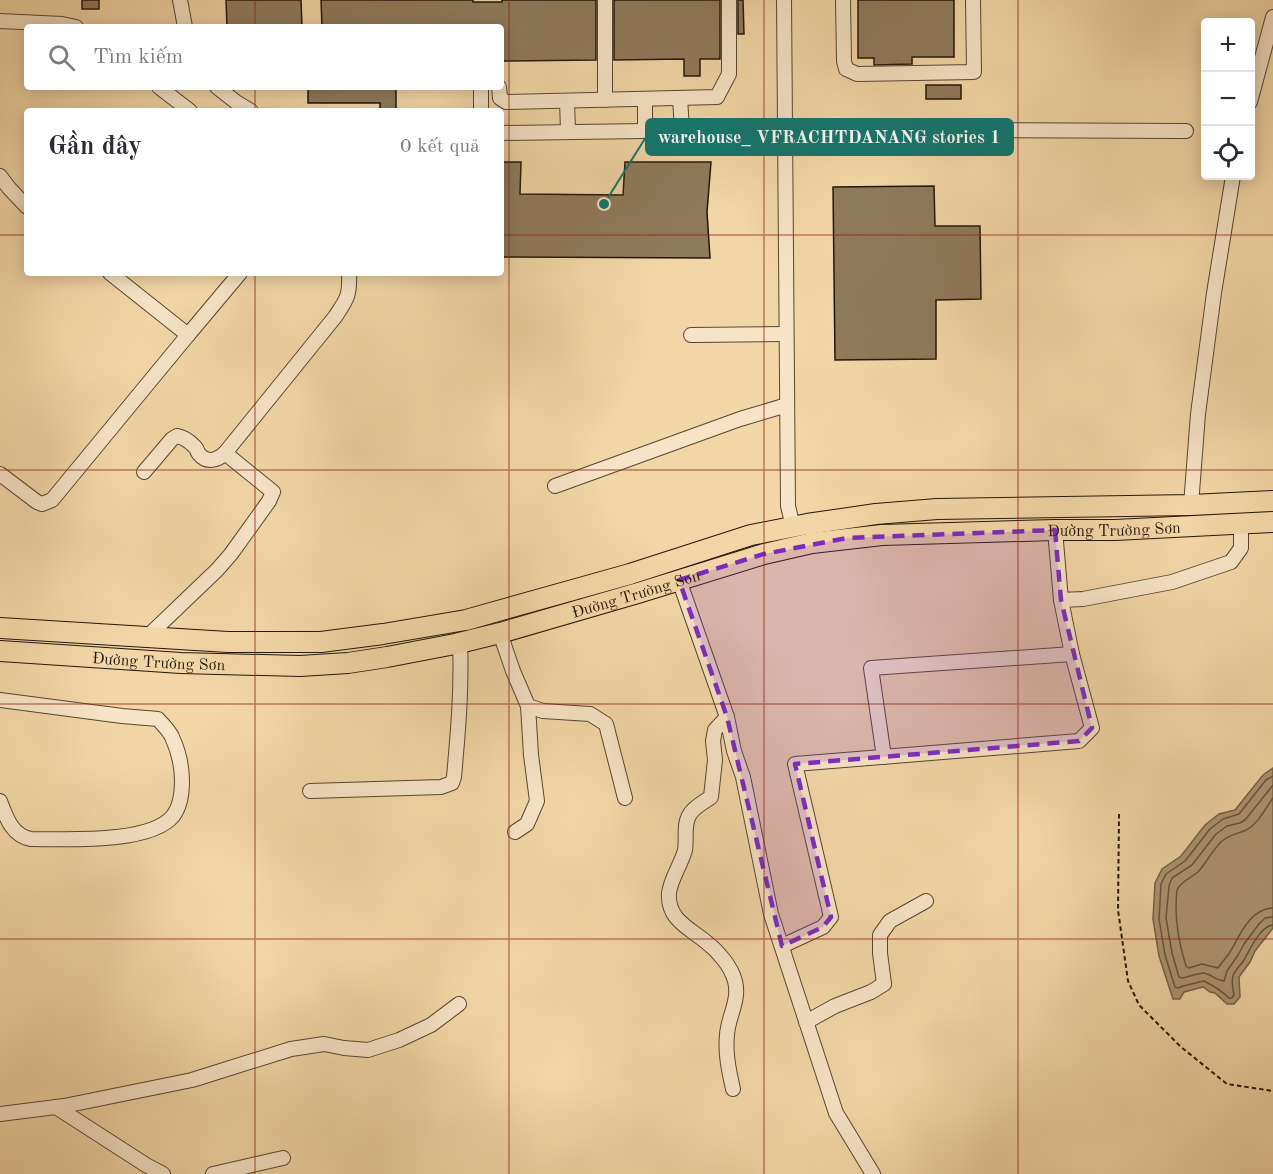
<!DOCTYPE html>
<html lang="vi">
<meta charset="utf-8">
<style>
body{margin:0;font-family:"Old Standard TT",serif;background:#f2f2f3;color:#2b2b33}
.controls{position:absolute;right:18px;top:18px;display:grid;overflow:hidden;border-radius:6px;box-shadow:0 3px 15px #0003}
.controls button{width:54px;height:54px;display:grid;place-items:center;padding:0;border:0;border-bottom:2px solid #e1e1e2;background:#fff;color:#2b2b33;font:30px sans-serif}
.list{margin:0;padding:0;list-style:none}
h2{display:flex;justify-content:space-between;align-items:center;height:78px;margin:0;padding:0 24px;font-size:26px}
h2 small{font-size:20px;font-weight:400;color:#7c7c81}
.icon{flex:none;width:33px;height:33px;fill:none;stroke:currentColor;stroke-width:2;stroke-linecap:round;stroke-linejoin:round}
.map{position:relative;flex:none;width:1273px;height:1174px;overflow:hidden}
.search{position:absolute;background:#fff;box-shadow:0 3px 15px #0003;left:24px;top:24px;width:480px;height:66px;display:flex;align-items:center;gap:15px;box-sizing:border-box;padding:0 21px;border-radius:6px;color:#7c7c81;font-size:22px}
.panel{position:absolute;background:#fff;box-shadow:0 3px 15px #0003;left:24px;top:108px;width:480px;height:168px;border-radius:6px}
.map>svg:first-child{display:block}
.water{fill:#ac9571;stroke:#756247;stroke-width:1.5}
.lines{fill:none;stroke-linecap:round;stroke-linejoin:round}
.shore{stroke:#68563c;stroke-width:1.5}
.building{fill:#8f7a5b;stroke:#231608;stroke-width:1.5}
.minor-casing{stroke:#574630;stroke-width:16}
.highway-casing{stroke:#231608;stroke-width:22}
.path{stroke:#231608;stroke-width:2;stroke-dasharray:4.5 3;stroke-linecap:butt}
.minor{stroke:#f7e4c6;stroke-width:14}
.highway{stroke:#f3d6a7;stroke-width:20}
.marked{fill:#7b2cbf;fill-opacity:0.2;stroke:#7b2cbf;stroke-width:4.5;stroke-dasharray:12 8;stroke-linejoin:round}
.grid{fill:none;stroke:#8f2418;stroke-width:1.5;stroke-opacity:0.55}
.labels{text-anchor:middle;stroke-width:6;stroke-linejoin:round;paint-order:stroke}
.street-label{font-size:16px;fill:#231608;stroke:#f7e4c6}
.leader{fill:none;stroke:#0f766e;stroke-width:2}
.callout-dot{fill:#0f766e;stroke:#f7e4c6;stroke-width:2}
.callout{fill:#0f766e;stroke:#0f766e;stroke-width:2}
.callout-label{font-size:18px;text-anchor:middle;font-weight:bold;fill:#fff}
</style>
<div class="map">
<svg width="1273" height="1174" viewBox="0 0 1273 1174">
<rect width="100%" height="100%" fill="#f3d6a7"/>
<filter id="stains"><feTurbulence type="fractalNoise" baseFrequency=".00333" numOctaves="4"/><feColorMatrix values="0 0 0 0 .2 0 0 0 0 .09 0 0 0 0 .02 0 0 0 .5 -.17"/></filter>
<radialGradient id="worn" r=".72"><stop offset=".6" stop-color="#630" stop-opacity="0"/><stop offset="1" stop-color="#630" stop-opacity=".3"/></radialGradient>
<polygon class="water" points="1273,768 1273,928 1255,951 1250,962 1239,977 1240,997 1234,1004 1227,1004 1215,993 1210,992 1203,987 1184,992 1180,999 1173,999 1159,956 1153,919 1155,883 1162,869 1181,856 1205,825 1219,814 1235,810 1263,775"/>
<g class="lines">
<g class="shore">
<path d="M1273,776l-7,4 -27,34 -16,5 -13,10 -25,32 -19,13 -5,10 -2,35 6,36 10,32 3,1 5,-2 21,-5c10,5 17,9 25,17h3l2,-3c-1,-5 -3,-13 -1,-19 1,-5 8,-11 11,-16 6,-10 16,-34 29,-35"/>
<path d="M1273,785l-28,35 -5,3 -13,3 -11,8 -24,31 -20,13 -3,8 -3,32 6,35 7,24 3,1c7,-1 15,-5 22,-5 7,1 11,7 20,8l3,-10 11,-16 6,-11 15,-20 6,-6 8,-1"/>
<path d="M1273,798c-8,11 -15,26 -27,32 -9,4 -18,5 -25,12 -9,9 -15,21 -23,30 -7,6 -17,9 -21,18 -3,26 1,51 9,76l3,2 13,-4 16,4c4,-6 9,-11 12,-16 10,-17 20,-43 43,-44"/>
</g>
</g>
<g class="building">
<rect x="82" y="0" width="17" height="9"/>
<polygon points="226,0 301,0 302,27 227,27"/>
<polygon points="321,0 473,0 473,2 502,2 502,0 596,0 596,60 502,61 502,27 322,27"/>
<polygon points="614,0 720,0 720,59 700,59 700,76 684,76 684,59 614,60"/>
<polygon points="738,0 743,0 744,34 738,34"/>
<polygon points="858,0 954,0 954,57 912,57 912,64 874,65 874,58 858,58"/>
<rect x="926" y="85" width="35" height="14"/>
<polygon points="308,87 396,87 396,111 380,111 380,103 308,103"/>
<polygon points="501,162 521,162 520,194 623,195 625,162 711,162 707,212 710,258 501,257"/>
<polygon points="934,186 935,226 980,226 981,299 936,300 936,359 835,360 833,187"/>
</g>
<g class="lines">
<defs>
<g id="minor">
<polyline points="180,0 185,27"/>
<polyline points="605,0 605,100"/>
<polyline points="784,0 788,506 793,527"/>
<polyline points="843,0 844,61 846,69 857,74 974,72 973,0"/>
<polyline points="0,21 62,24 76,27"/>
<polyline points="159,87 190,111"/>
<polyline points="217,87 236,102 251,111"/>
<polyline points="481,87 481,111"/>
<polyline points="499,87 500,98 506,102 717,97 729,74 729,0"/>
<polyline points="680,98 682,130"/>
<polyline points="645,99 645,130"/>
<polyline points="567,101 568,131"/>
<polyline points="1250,102 1273,17"/>
<polyline points="501,133 784,129 1186,131"/>
<polyline points="0,176 9,188 27,207"/>
<polyline points="188,335 240,273"/>
<polyline points="691,335 786,334"/>
<path d="M144,472l28,-33 5,-3c6,1 12,5 17,10 5,5 1,2 5,8 8,10 19,6 26,-1"/>
<polyline points="0,474 37,502 42,504 52,500 188,335 110,273"/>
<polyline points="555,486 740,419 787,405"/>
<polyline points="1191,505 1198,414 1214,293 1233,176"/>
<polyline points="1055,530 1061,600"/>
<polyline points="679,580 727,717 734,751 743,777 771,914 836,1113 873,1174"/>
<polyline points="500,633 513,671 528,706 543,711 590,714 606,724 625,798"/>
<path d="M147,637l70,-67 14,-16 38,-53 4,-9 -48,-39 110,-136c12,-18 15,-21 14,-44"/>
<path d="M0,700l122,16 36,3c4,5 11,11 14,18 6,13 10,30 10,44 0,12 -2,26 -9,35 -23,28 -107,23 -142,23 -19,-3 -25,-22 -31,-38"/>
<path d="M727,717l-12,13 -2,11 2,19 -4,37c-7,5 -17,10 -21,17 -7,10 -3,25 -5,36 -4,15 -14,28 -16,43 -2,26 20,35 36,48 13,10 26,25 30,40 5,20 -7,35 -8,54 -2,18 2,36 6,54"/>
<polyline points="884,757 871,668 1072,654"/>
<path d="M310,791l131,-4 11,-4 2,-6c4,-45 8,-89 6,-134"/>
<polyline points="515,832 527,824 537,801 531,755 528,706"/>
<polyline points="782,946 823,927 831,917 795,764 1079,741 1092,728 1072,654 1061,600 1083,599 1172,582 1231,562 1241,548 1241,524"/>
<polyline points="806,1022 835,1006 871,992 884,984 880,953 880,935 890,921 926,901"/>
<polyline points="56,1107 146,1165 163,1174"/>
<polyline points="0,1114 64,1106 192,1080 291,1049 324,1044 344,1048 368,1050 399,1040 431,1025 459,1004"/>
<polyline points="213,1174 283,1158"/>
</g>
<g id="highway">
<polyline points="0,628 228,642 321,642 383,634 466,620 630,574 751,535 807,524 876,514 937,509 1191,505 1273,501"/>
<path id="s1" d="M0,651l181,12 119,3 48,-3 39,-6 68,-13 45,-11 138,-40 126,-39 48,-11 70,-8 173,-5h60l158,-8"/>
</g>
</defs>
<use href="#minor" class="minor-casing"/>
<use href="#highway" class="highway-casing"/>
<polyline class="path" points="1119,814 1118,910 1128,981 1139,1005 1181,1047 1227,1084 1273,1091"/>
<use href="#minor" class="minor"/>
<use href="#highway" class="highway"/>
</g>
<path class="marked" d="M1055,530l6,70 31,128 -13,13 -284,23 36,153 -8,10 -41,19 -55,-229 -48,-137 85,-26 83,-16z"/>
<path class="grid" d="M255,0v27M509,0v1174M764,0v1174M1018,0v1174M255,87v24M0,235h27M501,235h772M255,273v901M0,470h1273M0,704h1273M0,939h1273"/>
<g class="labels">
<g class="street-label">
<text dy="6" stroke="none"><textPath href="#s1" startOffset="1131">Đường Trường Sơn</textPath></text>
<text dy="6" stroke="none"><textPath href="#s1" startOffset="645">Đường Trường Sơn</textPath></text>
<text dy="6" stroke="none"><textPath href="#s1" startOffset="159">Đường Trường Sơn</textPath></text>
</g>
</g>
<path class="leader" d="M604 204L646 137"/>
<circle class="callout-dot" cx="604" cy="204" r="6"/>
<rect class="callout" x="646" y="119" width="367" height="36" rx="6"/>
<g class="callout-label">
<text x="829" y="143">warehouse_ VFRACHTDANANG stories 1</text>
</g>
<rect width="100%" height="100%" filter="url(#stains)"/>
<rect width="100%" height="100%" fill="url(#worn)"/>
</svg>
<div class="controls">
<button>+</button>
<button>−</button>
<button><svg class="icon" aria-label="locate" viewBox="0 0 24 24"><circle cx="12" cy="12" r="6"/><path d="M12 2v4M12 18v4M2 12h4M18 12h4"/></svg></button>
</div>
<div class="search"><svg class="icon" aria-label="search" viewBox="0 0 24 24"><circle cx="10" cy="10" r="6"/><path d="M15 15l6 6"/></svg>Tìm kiếm</div>
<section class="panel">
<h2>Gần đây<small>0 kết quả</small></h2>
<ul class="list">
</ul>
</section>
</div>
